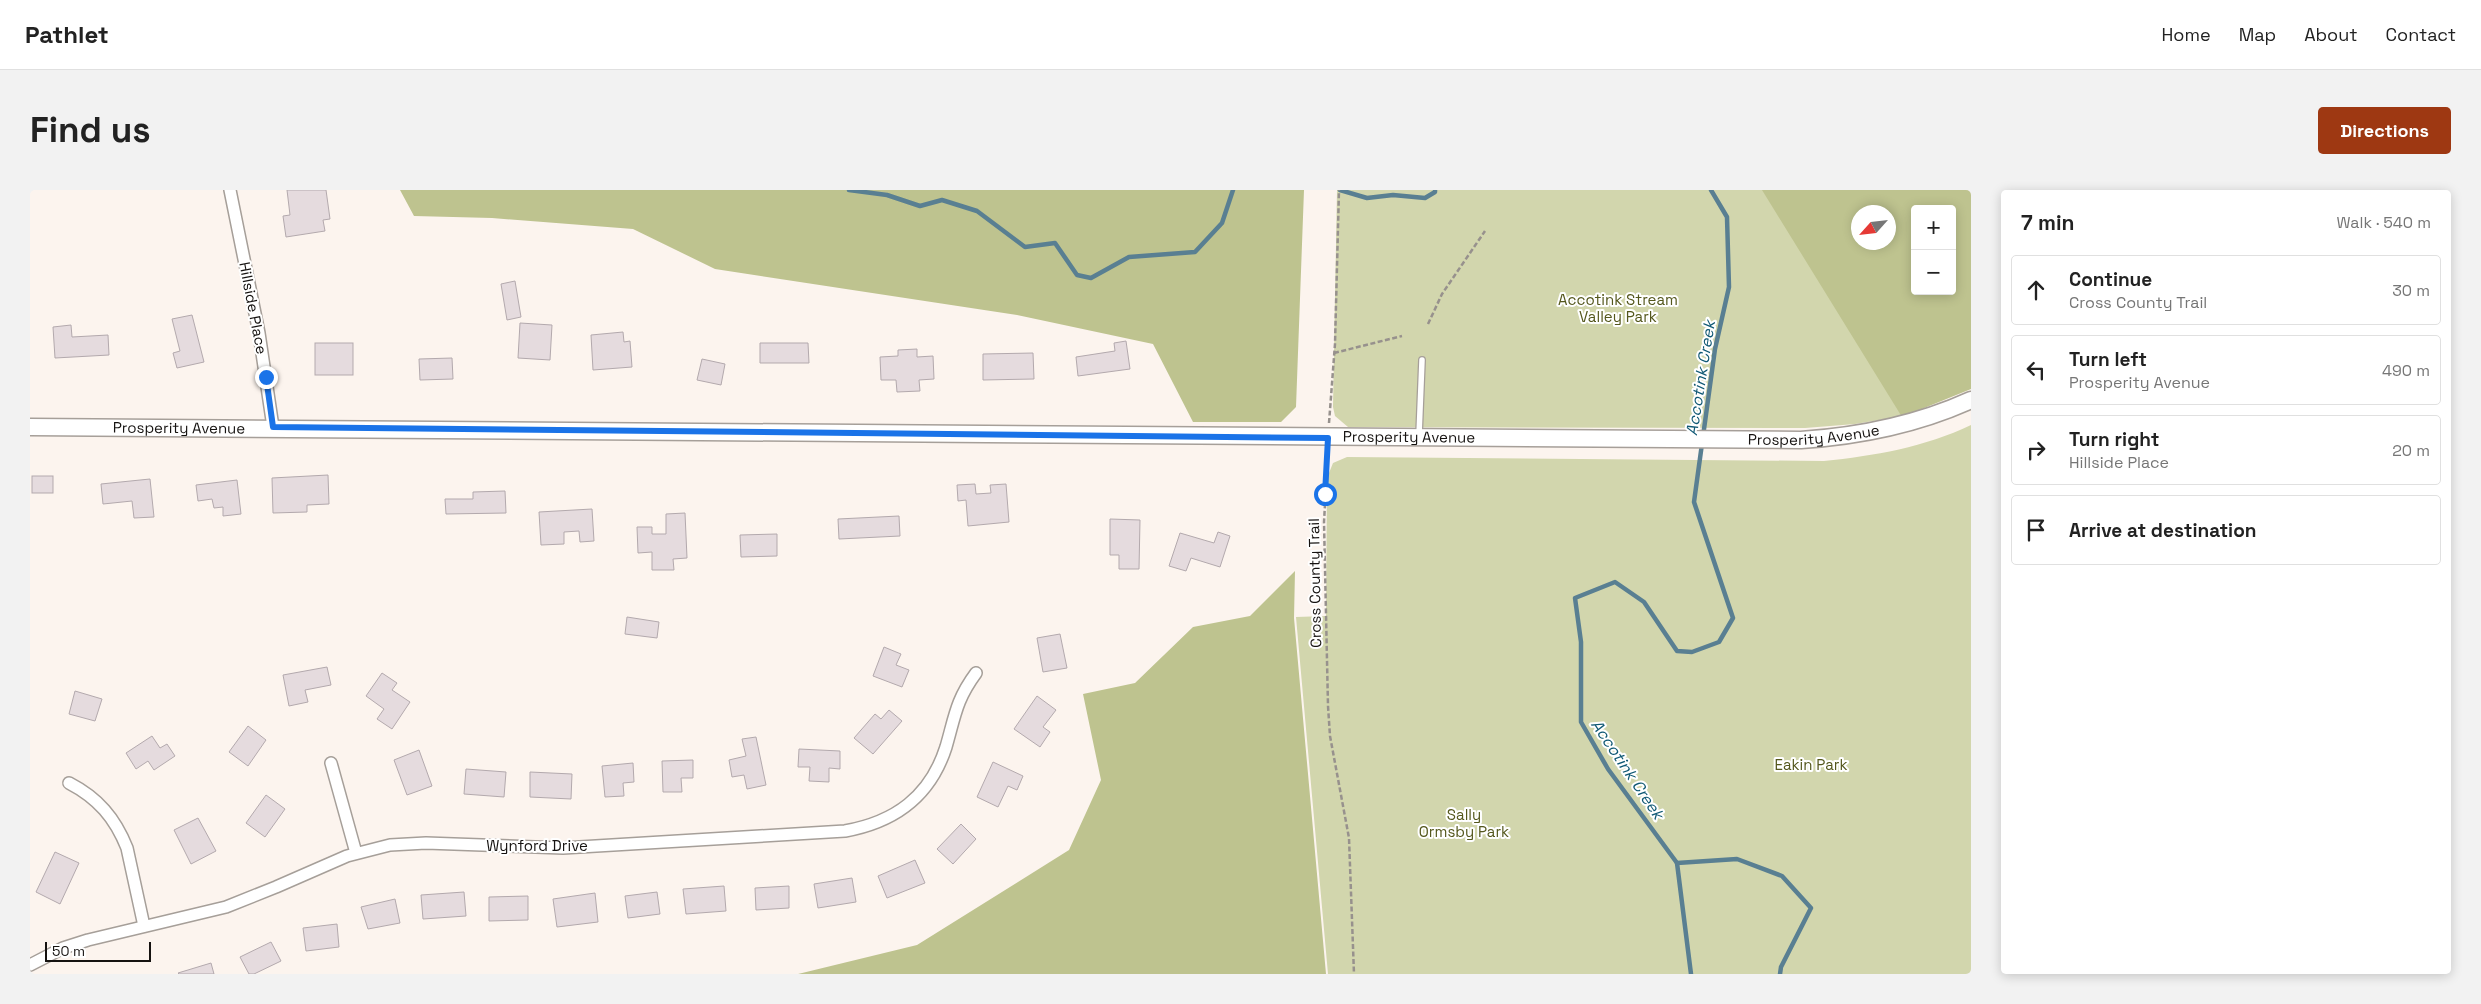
<!DOCTYPE html>
<meta charset="utf-8">
<style>
body{margin:0;font-family:"Space Grotesk",sans-serif;background:#f2f2f2;color:#222}
.controls{position:absolute;right:15px;top:15px;display:grid;overflow:hidden;border-radius:5px;box-shadow:0 2px 12px #0003}
.controls button{width:45px;height:45px;display:grid;place-items:center;padding:0;border:0;border-bottom:1px solid #e0e0e0;background:#fff;color:#222;font:25px sans-serif}
.compass{position:absolute;left:1821px;top:15px;width:45px;height:45px;border-radius:50%;background:#fff;box-shadow:0 2px 12px #0003;rotate:243deg}
.scale{position:absolute;left:15px;bottom:12px;width:106px;box-sizing:border-box;padding-left:5px;border:2px solid #151210;border-top:0;font-size:14px;line-height:18px;white-space:nowrap;color:#151210;-webkit-text-stroke:4px #fff;paint-order:stroke}
.stop{position:absolute;width:15px;height:15px;margin:-11px;border:4px solid #1a73e8;border-radius:50%;background:#fff}
.stop.end{background:#1a73e8;border-color:#fff;box-shadow:0 1px 5px #0008}
.list{margin:0;padding:0;list-style:none}
h2{display:flex;justify-content:space-between;align-items:center;height:65px;margin:0;padding:0 20px;font-size:21px}
h2 small{font-size:16px;font-weight:400;color:#767676}
.list li{display:grid;grid-template-columns:32px 1fr auto;gap:15px;align-items:center;box-sizing:border-box;height:70px;margin:0 10px 10px;padding:0 10px;border:1px solid #e0e0e0;border-radius:5px}
.list b{display:block;font-size:19px;white-space:nowrap}
.list p{margin:0;font-size:16px;white-space:nowrap;color:#767676}
.list em{font-size:16px;font-style:normal;color:#767676}
.icon{flex:none;width:28px;height:28px;fill:none;stroke:currentColor;stroke-width:2;stroke-linecap:round;stroke-linejoin:round}
.map{position:relative;flex:none;width:1941px;height:784px;overflow:hidden;border-radius:5px}
header{display:flex;align-items:center;gap:30px;box-sizing:border-box;height:70px;padding:0 25px;background:#fff;border-bottom:1px solid #e0e0e0}
header strong{font-size:24px}
nav{display:flex;gap:28px;margin-inline-start:auto;font-size:18px}
.intro{display:flex;align-items:center;justify-content:space-between;box-sizing:border-box;height:120px;padding:0 30px}
h1{margin:0;font-size:35px}
.button{padding:12px 22px;border-radius:5px;background:#9e3812;color:#fff;font-size:18px;font-weight:700}
main{display:flex;gap:30px;padding:0 30px}
aside{flex:1;background:#fff;border-radius:5px;box-shadow:0 2px 12px #0003}
.map>svg:first-child{display:block}
.green{fill:#d2d6ad}
.forest{fill:#bec38f;fill-rule:evenodd}
.lines{fill:none;stroke-linecap:round;stroke-linejoin:round}
.stream{stroke:#597f92;stroke-width:4.5}
.building{fill:#e5dbde;stroke:#b3a9ad}
.lane-casing{stroke:#a69f99;stroke-width:8}
.street-casing{stroke:#a69f99;stroke-width:14}
.secondary-casing{stroke:#a69f99;stroke-width:19}
.path{stroke:#97918d;stroke-width:2.5;stroke-dasharray:5 2.5;stroke-linecap:butt}
.lane{stroke:#fff;stroke-width:5.5}
.street{stroke:#fff;stroke-width:11}
.secondary{stroke:#fff;stroke-width:16}
.route{stroke:#1a73e8;stroke-width:6}
.labels{text-anchor:middle;stroke-width:4;stroke-linejoin:round;paint-order:stroke}
.park-label{font-size:15px;fill:#54571c;stroke:#fff}
.street-label{font-size:15px;fill:#151210;stroke:#fff}
.water-label{font-size:16px;font-style:italic;fill:#0f5874;stroke:#fff}
</style>
<header>
<strong>Pathlet</strong>
<nav><a>Home</a><a>Map</a><a>About</a><a>Contact</a></nav>
</header>
<div class="intro"><h1>Find us</h1><a class="button">Directions</a></div>
<main>
<div class="map">
<svg width="1941" height="784" viewBox="0 0 1941 784">
<rect width="100%" height="100%" fill="#fcf4ee"/>
<g class="green">
<polygon points="1307,0 1734,0 1873,226 1825,234 1775,238 1318,237 1305,226 1303,217"/>
<path d="M1941,235v549h-643l-32,-357 30,-1 1,-138 6,-15 14,-6 477,4c50,-5 101,-14 147,-36z"/>
</g>
<g class="forest">
<polygon points="370,0 1274,0 1266,217 1251,232 1163,232 1123,154 987,125 685,79 603,39 462,28 384,26"/>
<path d="M1732,0h209v199l-69,28zM1885,19h37v82h-37zM1828,22h30v30h-30z"/>
<polygon points="1265,381 1264,428 1296,784 768,784 887,755 1039,660 1071,590 1053,504 1105,493 1163,437 1220,426"/>
</g>
<g class="lines">
<g class="stream">
<polyline points="819,0 857,5 890,16 912,10 947,21 995,57 1025,53 1047,85 1061,88 1099,67 1165,62 1192,33 1203,0"/>
<polyline points="1310,0 1337,8 1363,5 1395,8 1405,2 1405,0"/>
<polyline points="1681,0 1697,27 1699,97 1685,159 1664,312 1703,428 1689,452 1662,462 1647,461 1614,412 1585,392 1545,408 1551,452 1551,532 1578,579 1647,673 1707,669 1752,686 1781,718 1751,777 1750,784"/>
<polyline points="1647,673 1661,784"/>
</g>
</g>
<g class="building">
<polygon points="257,0 296,0 300,29 293,30 295,41 256,47 253,26 260,25"/>
<polygon points="485,91 491,127 477,130 471,94"/>
<polygon points="162,125 174,172 147,178 143,163 150,161 142,129"/>
<polygon points="490,133 522,135 520,170 488,168"/>
<polygon points="41,135 42,147 78,145 79,165 25,168 23,137"/>
<polygon points="593,142 594,152 600,151 602,177 563,180 561,145"/>
<polygon points="1096,151 1100,179 1048,186 1046,167 1085,161 1084,153"/>
<rect x="285" y="153" width="38" height="32"/>
<polygon points="730,153 778,153 779,173 730,173"/>
<polygon points="887,159 887,167 903,166 904,189 889,190 890,201 867,202 866,190 851,190 850,167 868,166 868,160"/>
<polygon points="1003,163 1004,189 953,190 953,164"/>
<polygon points="422,168 423,189 390,190 389,169"/>
<polygon points="672,169 695,174 691,195 667,190"/>
<polygon points="298,285 299,314 277,315 277,322 243,323 242,288"/>
<rect x="2" y="286" width="21" height="17"/>
<polygon points="120,289 124,327 104,328 102,311 73,314 71,294"/>
<polygon points="207,290 211,324 193,326 193,317 184,318 182,309 168,311 166,295"/>
<polygon points="945,294 946,304 961,303 960,295 976,294 979,332 938,336 936,310 928,311 927,295"/>
<polygon points="475,301 476,323 416,324 415,309 443,309 443,302"/>
<polygon points="562,319 564,351 550,352 549,341 534,342 534,354 511,355 509,322"/>
<polygon points="655,323 657,368 643,369 644,380 622,380 622,362 608,363 607,337 622,337 622,344 636,344 636,324"/>
<polygon points="869,326 870,346 809,349 808,329"/>
<polygon points="1080,329 1110,330 1109,379 1089,379 1089,365 1080,365"/>
<polygon points="1188,342 1200,346 1190,377 1161,368 1156,381 1139,376 1150,343 1184,353"/>
<polygon points="747,344 747,366 711,367 710,345"/>
<polygon points="597,427 629,432 627,448 595,444"/>
<polygon points="1030,444 1037,478 1013,482 1007,448"/>
<polygon points="854,457 871,464 866,475 879,480 872,497 843,486"/>
<polygon points="297,477 301,495 275,500 278,512 259,516 253,485"/>
<polygon points="352,483 367,493 362,500 380,512 362,539 347,529 354,519 336,506"/>
<polygon points="45,501 72,509 65,531 39,524"/>
<polygon points="1007,506 1026,520 1013,537 1020,542 1010,557 984,539"/>
<polygon points="859,520 872,531 843,564 824,548 845,524 851,529"/>
<polygon points="218,536 236,550 218,576 199,562"/>
<polygon points="122,546 130,558 137,554 145,566 124,580 118,571 106,579 96,563"/>
<polygon points="726,547 736,595 717,599 714,585 702,587 699,570 716,566 712,549"/>
<polygon points="769,559 810,561 810,579 799,578 799,592 779,591 780,577 768,577"/>
<polygon points="389,560 402,596 377,605 364,570"/>
<polygon points="663,570 663,588 651,588 652,602 633,602 632,571"/>
<polygon points="963,572 993,586 987,600 978,596 968,617 947,607"/>
<polygon points="603,573 604,592 593,593 594,606 575,607 572,576"/>
<polygon points="436,579 476,582 474,607 434,604"/>
<polygon points="500,582 542,584 541,609 500,607"/>
<polygon points="236,605 255,619 235,647 216,633"/>
<polygon points="168,628 186,661 161,674 144,640"/>
<polygon points="931,634 946,649 923,674 907,659"/>
<polygon points="25,662 49,673 30,714 6,702"/>
<polygon points="885,670 895,693 857,708 848,686"/>
<polygon points="822,688 826,712 788,718 784,694"/>
<polygon points="694,696 696,721 656,724 653,699"/>
<polygon points="759,696 759,718 726,720 725,698"/>
<polygon points="434,702 436,726 393,729 391,705"/>
<polygon points="627,702 630,724 598,728 595,706"/>
<polygon points="565,703 568,732 527,737 523,709"/>
<polygon points="498,706 498,730 459,731 459,707"/>
<polygon points="365,709 370,733 338,739 331,717"/>
<polygon points="307,734 309,757 276,761 273,738"/>
<polygon points="241,752 251,771 224,784 219,784 210,767"/>
<polygon points="181,773 184,784 149,784 148,783"/>
</g>
<g class="lines">
<defs>
<polyline id="lane" points="1389,245 1392,170"/>
<g id="street">
<polyline points="200,0 229,143 243,237"/>
<polyline points="301,573 326,663"/>
<path d="M39,593c29,15 46,35 58,65l17,78"/>
<path d="M0,775l33,-17 25,-8 138,-33 50,-20 71,-31 43,-11 36,-2 137,5 282,-17c50,-9 85,-34 101,-84 9,-31 10,-47 30,-74"/>
</g>
<g id="secondary">
<path id="s1" d="M0,237l1771,13c60,-4 115,-15 170,-40"/>
</g>
</defs>
<use href="#lane" class="lane-casing"/>
<use href="#street" class="street-casing"/>
<use href="#secondary" class="secondary-casing"/>
<g class="path">
<polyline points="1398,134 1412,104 1455,41"/>
<polyline points="1304,163 1372,146"/>
<polyline points="1299,233 1305,154 1309,0"/>
<polyline points="1298,261 1294,332 1298,516 1300,546 1319,648 1324,784"/>
</g>
<use href="#lane" class="lane"/>
<use href="#street" class="street"/>
<use href="#secondary" class="secondary"/>
</g>
<g class="lines">
<polyline class="route" points="236,187 243,237 1298,248 1295,304"/>
</g>
<g class="labels">
<g class="park-label">
<text x="1588" y="115">Accotink Stream<tspan x="1588" dy="17">Valley Park</tspan></text>
<text x="1781" y="580">Eakin Park</text>
<text x="1434" y="630">Sally<tspan x="1434" dy="17">Ormsby Park</tspan></text>
</g>
<g class="street-label">
<text transform="translate(223 118) rotate(79)" y="5">Hillside Place</text>
<text dy="5" stroke="none"><textPath href="#s1" startOffset="149">Prosperity Avenue</textPath></text>
<text dy="5" stroke="none"><textPath href="#s1" startOffset="1784">Prosperity Avenue</textPath></text>
<text dy="5" stroke="none"><textPath href="#s1" startOffset="1379">Prosperity Avenue</textPath></text>
<text transform="translate(1285 393) rotate(-91)" y="5">Cross County Trail</text>
<text x="507" y="661">Wynford Drive</text>
</g>
<g class="water-label">
<text transform="translate(1670 188) rotate(-81)" y="6">Accotink Creek</text>
<text transform="translate(1598 579) rotate(56)" y="6">Accotink Creek</text>
</g>
</g>
</svg>
<div class="controls">
<button>+</button>
<button>−</button>
</div>
<svg class="compass" viewBox="-18 -18 36 36"><path d="M0-13l5 13h-10z" fill="#e53935"/><path d="M0 13l5-13h-10z" fill="#767676"/></svg>
<div class="scale">50 m</div>
<div class="stop" style="left:1295px;top:304px"></div>
<div class="stop end" style="left:236px;top:187px"></div>
</div>
<aside>
<h2>7 min<small>Walk · 540 m</small></h2>
<ul class="list">
<li><svg class="icon" aria-label="ahead" viewBox="0 0 24 24"><path d="M12 20V5M6 11l6-6 6 6"/></svg><div><b>Continue</b><p>Cross County Trail</p></div><em>30 m</em></li>
<li><svg class="icon" aria-label="left" viewBox="0 0 24 24"><path d="M17 20v-9H6M10 6l-5 5 5 5"/></svg><div><b>Turn left</b><p>Prosperity Avenue</p></div><em>490 m</em></li>
<li><svg class="icon" aria-label="right" viewBox="0 0 24 24"><path d="M7 20v-9h11M14 6l5 5-5 5"/></svg><div><b>Turn right</b><p>Hillside Place</p></div><em>20 m</em></li>
<li><svg class="icon" aria-label="arrive" viewBox="0 0 24 24"><path d="M6 21V4h12l-3 4 3 4H6"/></svg><div><b>Arrive at destination</b></div></li>
</ul>
</aside>
</main>
